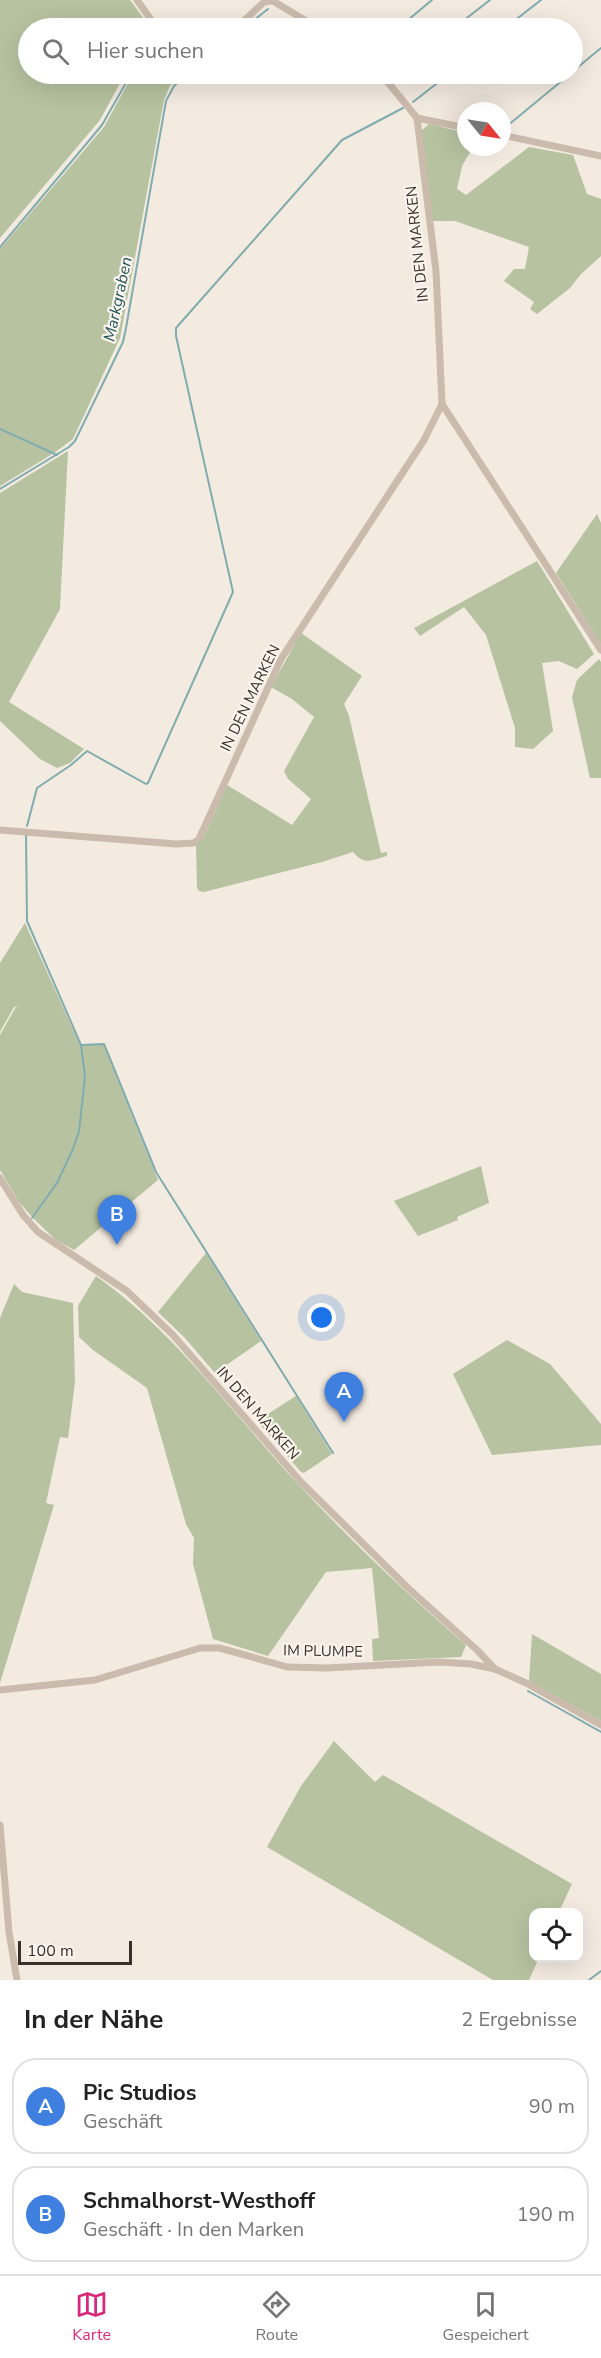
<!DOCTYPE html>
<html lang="de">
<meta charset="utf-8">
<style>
body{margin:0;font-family:"Nunito Sans",sans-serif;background:#f2f2f2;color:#222}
.controls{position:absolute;right:18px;bottom:18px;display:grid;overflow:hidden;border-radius:12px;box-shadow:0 6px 24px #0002}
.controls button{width:54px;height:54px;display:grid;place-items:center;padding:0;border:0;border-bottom:2px solid #e0e0e0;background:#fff;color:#222;font:30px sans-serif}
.compass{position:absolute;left:457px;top:102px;width:54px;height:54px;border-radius:50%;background:#fff;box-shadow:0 6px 24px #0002;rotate:120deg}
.scale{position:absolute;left:18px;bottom:15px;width:114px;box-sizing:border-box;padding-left:6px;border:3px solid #39302b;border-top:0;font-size:16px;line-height:21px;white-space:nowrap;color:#39302b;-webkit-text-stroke:4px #faf4ed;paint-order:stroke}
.you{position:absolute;left:322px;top:1318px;width:21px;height:21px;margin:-15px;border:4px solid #fff;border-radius:50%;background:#1a73e8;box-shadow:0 0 0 9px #1a73e833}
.badge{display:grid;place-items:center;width:39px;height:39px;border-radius:50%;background:#db2777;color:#fff;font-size:20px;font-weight:700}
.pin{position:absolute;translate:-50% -50px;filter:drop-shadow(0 2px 3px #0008)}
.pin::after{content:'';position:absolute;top:32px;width:21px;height:18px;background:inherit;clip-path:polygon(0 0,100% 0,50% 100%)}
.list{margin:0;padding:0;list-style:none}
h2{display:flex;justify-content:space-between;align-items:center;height:78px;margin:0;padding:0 24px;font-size:26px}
h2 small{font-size:20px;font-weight:400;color:#767676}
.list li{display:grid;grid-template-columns:39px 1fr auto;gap:18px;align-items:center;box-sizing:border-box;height:96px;margin:0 12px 12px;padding:0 12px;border:2px solid #e0e0e0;border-radius:24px}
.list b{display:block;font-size:22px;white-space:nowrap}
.list p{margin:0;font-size:20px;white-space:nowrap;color:#767676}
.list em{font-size:20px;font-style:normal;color:#767676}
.icon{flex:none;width:33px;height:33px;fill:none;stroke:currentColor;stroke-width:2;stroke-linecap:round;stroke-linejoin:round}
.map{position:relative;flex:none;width:601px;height:1980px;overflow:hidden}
.search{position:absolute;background:#fff;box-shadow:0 6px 24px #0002;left:18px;right:18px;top:18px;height:66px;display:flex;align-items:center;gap:15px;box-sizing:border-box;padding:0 21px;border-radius:33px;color:#767676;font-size:22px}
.sheet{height:294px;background:#fff}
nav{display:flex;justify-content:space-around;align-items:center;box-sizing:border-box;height:84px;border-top:2px solid #e0e0e0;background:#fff;font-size:16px;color:#767676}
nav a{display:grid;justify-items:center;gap:3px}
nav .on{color:#db2777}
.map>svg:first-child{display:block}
.green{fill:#b6c2a0}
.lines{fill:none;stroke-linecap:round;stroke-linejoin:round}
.stream{stroke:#80acaf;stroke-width:2}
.minor{stroke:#cbbbac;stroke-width:7}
.labels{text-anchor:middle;stroke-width:4.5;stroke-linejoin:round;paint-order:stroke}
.street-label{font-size:15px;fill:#39302b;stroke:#faf4ed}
.water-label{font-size:16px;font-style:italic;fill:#21555a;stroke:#faf4ed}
</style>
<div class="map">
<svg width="601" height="1980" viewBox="0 0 601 1980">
<rect width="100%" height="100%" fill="#f3eae0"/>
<g class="green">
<polygon points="0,0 130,0 150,27 28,28 28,74 125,74 100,120 0,238"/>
<polygon points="133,74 184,74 170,86 164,100 120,338 73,439 54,453 0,486 0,249 104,127"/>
<polygon points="429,124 466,133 466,147 473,147 462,166 457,189 466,195 529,147 573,155 587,194 601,199 601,256 581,274 570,288 537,314 530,309 534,302 504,281 514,269 525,269 529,247 455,221 433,221 421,131"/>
<polygon points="68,451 60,609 9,702 84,749 70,763 57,768 40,759 0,721 0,493"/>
<polygon points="597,514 601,523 601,644 556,573"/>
<polygon points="537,561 594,654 577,669 559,661 542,663 553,731 533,749 515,747 515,728 486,635 464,607 420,636 414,628"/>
<path d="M301,633l61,43 -18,28 5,12 32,137 6,-1v4c-16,4 -22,10 -34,-4l-31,10 -118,30 -5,-1 -2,-3 -1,-44 8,-7 23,-52 65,40 19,-26 -23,-20 -4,-8 30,-54 -22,-18 -21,-12z"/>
<polygon points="599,659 601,662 601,778 590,778 572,697 577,680"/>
<polygon points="25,923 80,1045 103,1044 158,1180 74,1250 56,1240 33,1218 19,1202 0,1170 0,1035 16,1007 20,1006 14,1007 0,1032 0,963"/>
<polygon points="481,1166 489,1203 457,1217 458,1220 418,1236 394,1201"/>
<polygon points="206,1253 261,1341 215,1373 184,1337 158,1312"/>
<path d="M96,1276c80,57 136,137 202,208 53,57 109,110 168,161l-5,12 -88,4 -1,-22 7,-1 -7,-70 -46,4 -58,84 -55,-17 -20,-75 1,-26 -8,-14 -39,-136 -54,-38 -14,-13 -1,-31z"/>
<polygon points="14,1284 22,1292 73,1303 75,1382 68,1438 60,1437 46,1503 54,1505 0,1683 0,1318"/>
<polygon points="507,1340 550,1364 601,1424 601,1445 492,1455 453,1374"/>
<polygon points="296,1396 332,1454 304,1473 301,1472 257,1421"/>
<polygon points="532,1634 601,1674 601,1721 529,1681"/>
<polygon points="334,1741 375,1782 383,1775 572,1884 559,1912 534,1912 534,1958 539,1958 529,1980 493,1980 267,1847 301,1786"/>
</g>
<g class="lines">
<g class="stream">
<polyline points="408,20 432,0"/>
<polyline points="244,28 268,9"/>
<polyline points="454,28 490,0"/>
<polyline points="505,28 541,0"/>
<polyline points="572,72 601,48"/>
<polyline points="413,102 449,74"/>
<polyline points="507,126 570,74"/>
<polyline points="0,247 102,125 131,74"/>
<polyline points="0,429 57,455"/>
<polyline points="0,489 69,447 75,441 123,342 126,328 166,101 174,86 188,74"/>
<polyline points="27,826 37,788 71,765 87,751 146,784 148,783 233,592 176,336 176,328 342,140 403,108"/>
<polyline points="26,835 27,921 81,1045 85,1077 79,1131 73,1149 57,1183 32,1218"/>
<polyline points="81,1045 104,1044 156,1172 333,1453"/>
<polyline points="528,1691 601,1732"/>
<polyline points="589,1980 601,1971"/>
</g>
<g class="minor">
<polyline points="137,0 157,28"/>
<polyline points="236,28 264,2 273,1 318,28"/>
<polyline points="378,74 386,80 417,118 466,128"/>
<polyline points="502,135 601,156"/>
<polyline points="442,404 601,650"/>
<polyline points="0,830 176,844 194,843 199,839 281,659 424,440 442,404 436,271 417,118"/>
<polyline points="0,1178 23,1215 38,1232 127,1291 173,1335 301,1482 408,1588 477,1650 495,1669"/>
<polyline points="0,1690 95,1680 200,1648 219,1648 238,1653 287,1667 326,1668 439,1662 471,1664 495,1669 526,1683 601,1725"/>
<polyline points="0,1825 9,1932 17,1980"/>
</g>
</g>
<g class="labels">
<g class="street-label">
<text transform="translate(417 244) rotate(-96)" y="5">IN DEN MARKEN</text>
<text transform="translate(250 698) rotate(-64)" y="5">IN DEN MARKEN</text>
<text transform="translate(258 1413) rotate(49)" y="5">IN DEN MARKEN</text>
<text transform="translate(323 1651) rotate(1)" y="5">IM PLUMPE</text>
</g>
<g class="water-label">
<text transform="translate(117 299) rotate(-78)" y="6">Markgraben</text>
</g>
</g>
</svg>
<div class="controls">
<button><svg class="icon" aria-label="locate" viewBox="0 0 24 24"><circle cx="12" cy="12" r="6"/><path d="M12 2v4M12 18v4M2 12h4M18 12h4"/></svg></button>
</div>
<svg class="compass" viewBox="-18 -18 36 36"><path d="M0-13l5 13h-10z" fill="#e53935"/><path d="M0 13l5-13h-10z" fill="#767676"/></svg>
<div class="scale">100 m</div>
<div class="you"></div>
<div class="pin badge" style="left:344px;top:1422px;background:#3f7fe0">A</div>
<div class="pin badge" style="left:117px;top:1245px;background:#3f7fe0">B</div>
<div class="search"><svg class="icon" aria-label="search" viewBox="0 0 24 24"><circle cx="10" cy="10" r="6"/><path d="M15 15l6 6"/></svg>Hier suchen</div>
</div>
<section class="sheet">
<h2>In der Nähe<small>2 Ergebnisse</small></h2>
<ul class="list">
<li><span class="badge" style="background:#3f7fe0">A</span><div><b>Pic Studios</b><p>Geschäft</p></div><em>90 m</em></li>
<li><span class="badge" style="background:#3f7fe0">B</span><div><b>Schmalhorst-Westhoff</b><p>Geschäft · In den Marken</p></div><em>190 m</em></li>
</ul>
</section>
<nav>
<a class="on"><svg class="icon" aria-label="map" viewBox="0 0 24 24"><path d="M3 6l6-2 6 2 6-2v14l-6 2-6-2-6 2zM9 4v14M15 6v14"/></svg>Karte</a>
<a><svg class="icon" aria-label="directions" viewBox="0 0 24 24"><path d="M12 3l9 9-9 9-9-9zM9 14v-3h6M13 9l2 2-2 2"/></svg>Route</a>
<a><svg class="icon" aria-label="saved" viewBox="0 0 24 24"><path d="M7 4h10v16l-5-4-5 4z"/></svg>Gespeichert</a>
</nav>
